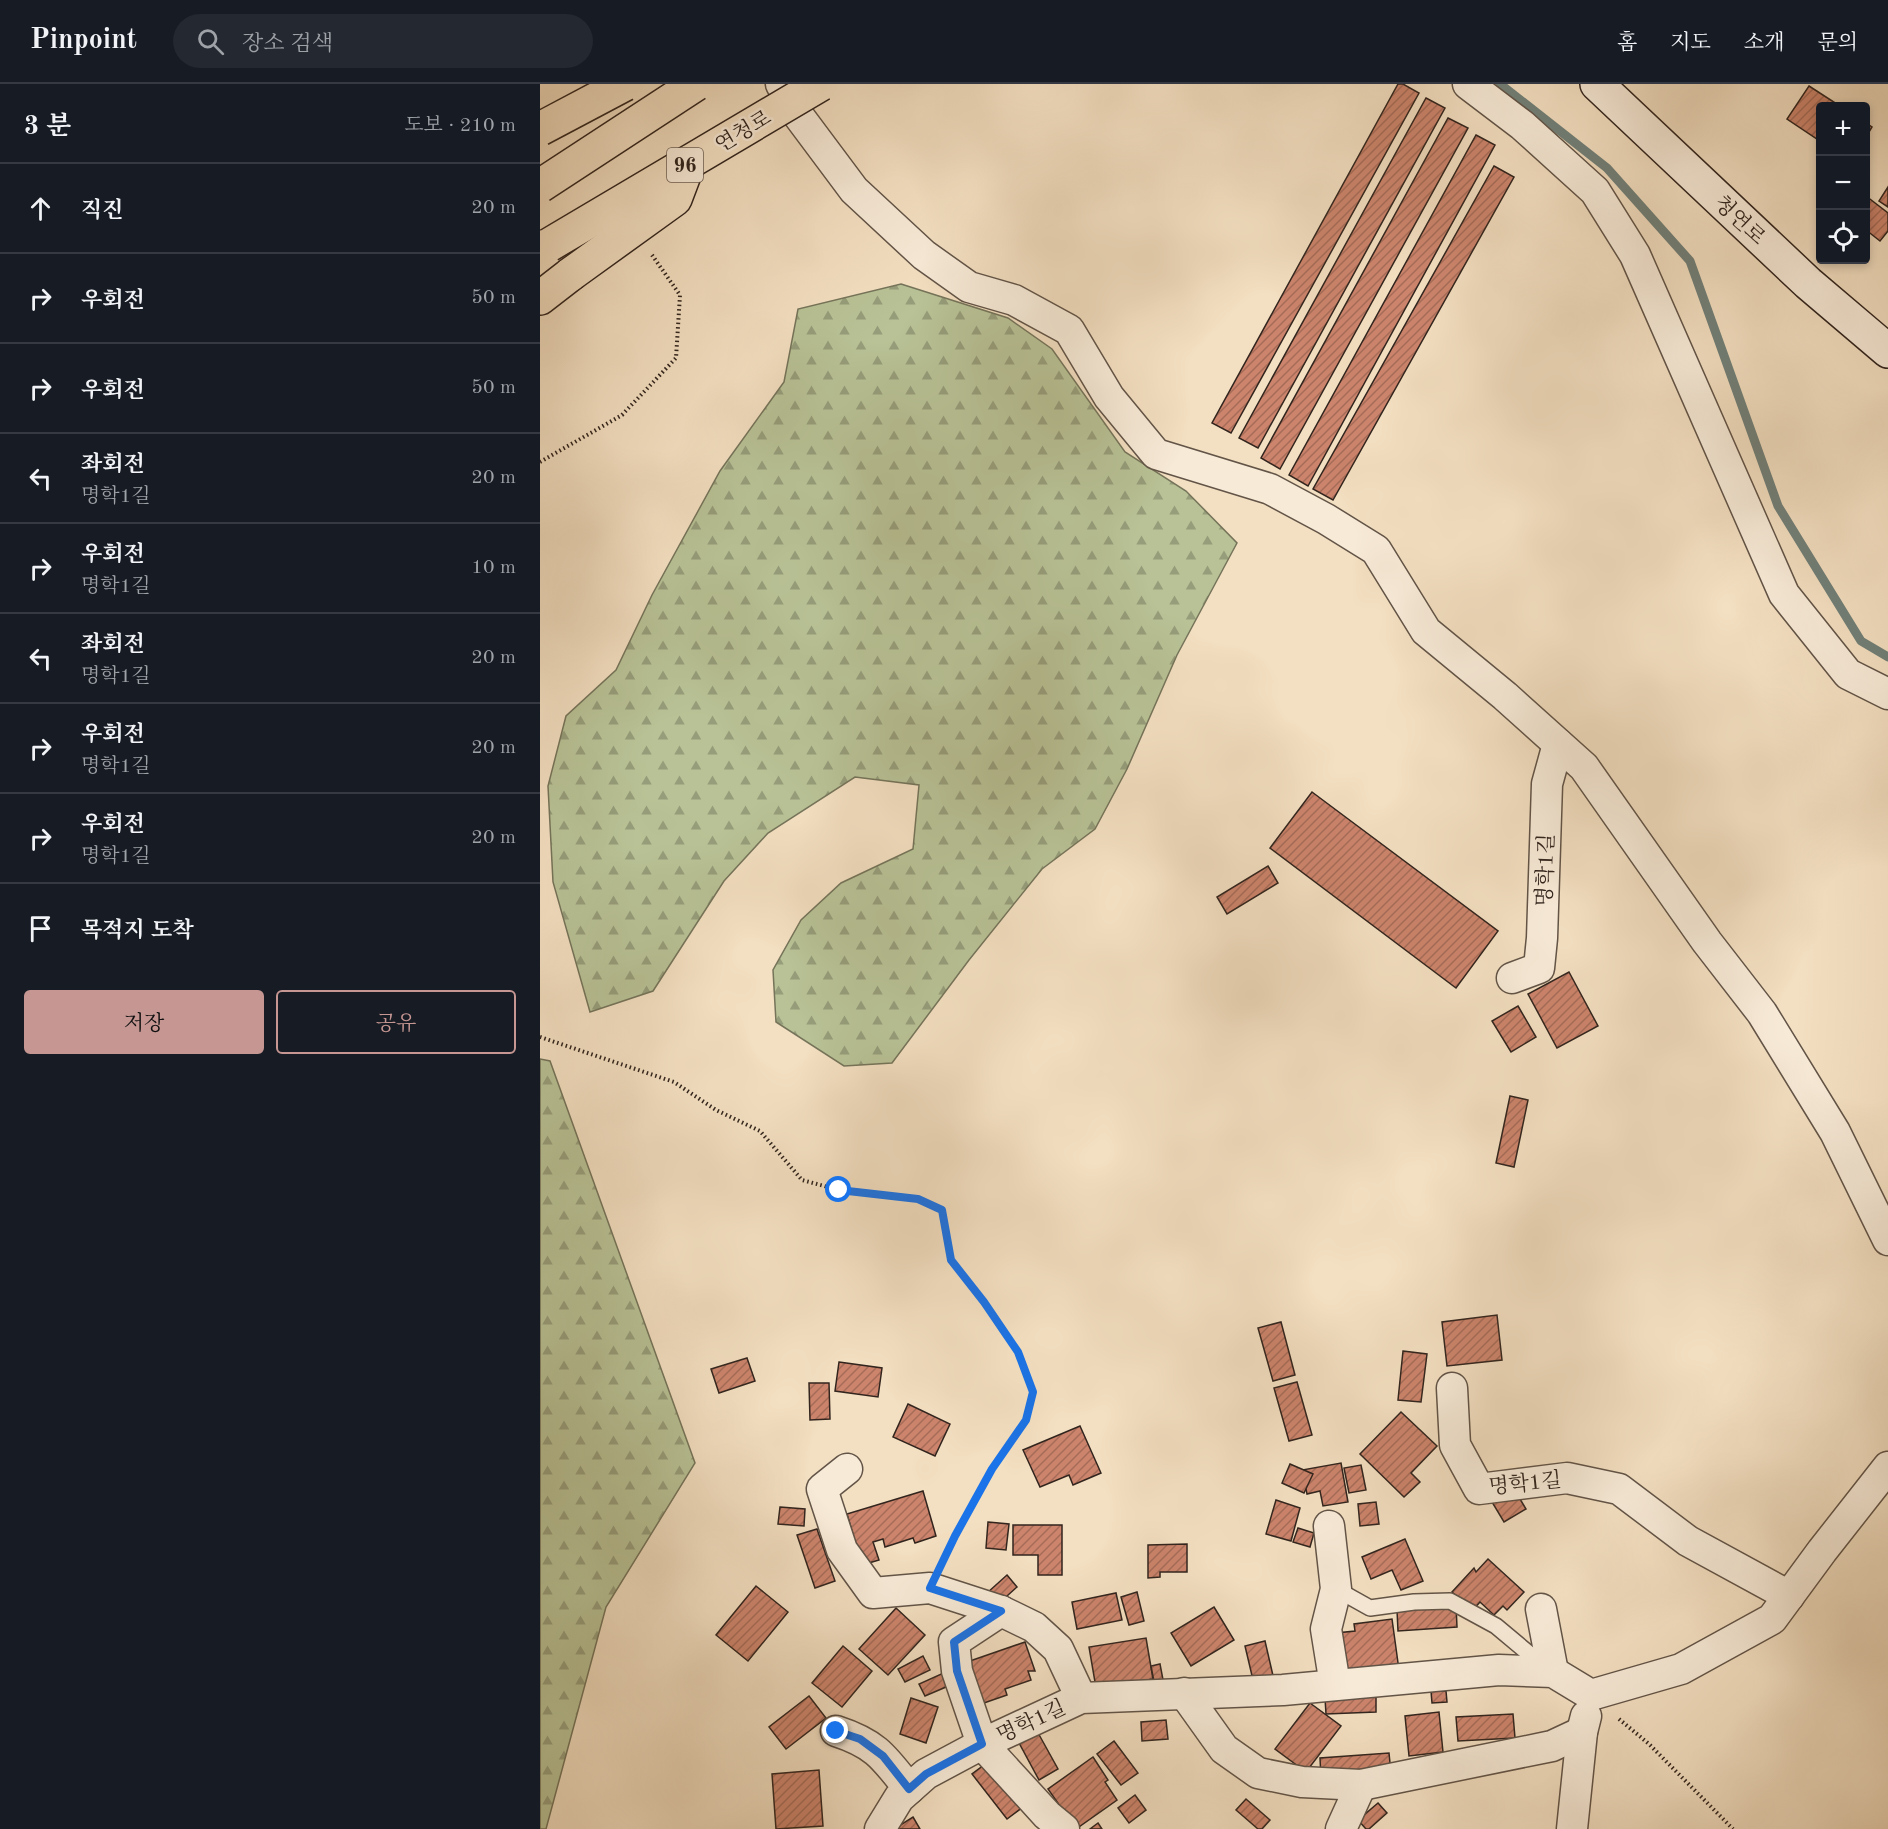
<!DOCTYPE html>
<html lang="ko">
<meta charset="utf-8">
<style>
body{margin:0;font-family:"Old Standard TT","Noto Serif KR",serif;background:#242831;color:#f1f3f6}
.controls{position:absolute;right:18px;top:18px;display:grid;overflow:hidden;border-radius:6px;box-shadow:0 3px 9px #0003}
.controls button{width:54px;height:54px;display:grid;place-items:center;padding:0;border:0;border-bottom:2px solid #363941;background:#171b24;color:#f1f3f6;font:30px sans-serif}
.stop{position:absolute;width:18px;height:18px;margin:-14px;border:4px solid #1a73e8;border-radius:50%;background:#fff}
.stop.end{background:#1a73e8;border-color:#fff;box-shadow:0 2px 6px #0008}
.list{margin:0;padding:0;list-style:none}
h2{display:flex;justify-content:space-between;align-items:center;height:78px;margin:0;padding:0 24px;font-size:26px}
h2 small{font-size:20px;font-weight:400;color:#9ea1a6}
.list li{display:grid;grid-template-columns:39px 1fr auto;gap:18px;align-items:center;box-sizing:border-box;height:90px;padding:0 24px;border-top:2px solid #363941}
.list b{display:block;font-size:22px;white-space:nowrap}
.list p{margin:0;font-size:20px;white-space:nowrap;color:#9ea1a6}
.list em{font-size:20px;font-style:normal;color:#9ea1a6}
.actions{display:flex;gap:12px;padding:18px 24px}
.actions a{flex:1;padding:14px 0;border:2px solid #c59692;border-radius:6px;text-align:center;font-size:21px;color:#c59692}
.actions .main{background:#c59692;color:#111}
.icon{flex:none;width:33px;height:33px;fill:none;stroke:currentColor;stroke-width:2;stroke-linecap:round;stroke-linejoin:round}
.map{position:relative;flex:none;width:1348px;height:1745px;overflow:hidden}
header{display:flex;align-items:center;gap:36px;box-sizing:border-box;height:84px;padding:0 30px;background:#171b24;border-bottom:2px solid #363941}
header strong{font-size:28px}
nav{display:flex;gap:33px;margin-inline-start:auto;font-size:21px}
.search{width:420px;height:54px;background:#242831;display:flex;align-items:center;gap:15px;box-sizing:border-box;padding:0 21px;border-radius:33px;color:#9ea1a6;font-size:22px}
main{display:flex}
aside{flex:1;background:#171b24}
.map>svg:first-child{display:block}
.forest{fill:url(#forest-firs);stroke:#75745a;stroke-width:1.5}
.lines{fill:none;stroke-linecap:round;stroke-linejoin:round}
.stream{stroke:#718079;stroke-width:9}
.building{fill:url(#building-hatch);stroke:#32251e;stroke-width:1.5}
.service-casing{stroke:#625447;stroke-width:18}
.minor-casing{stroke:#625447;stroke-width:33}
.secondary-casing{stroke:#32251e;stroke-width:36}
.trunk-casing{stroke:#32251e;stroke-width:36}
.path{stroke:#32251e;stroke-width:4;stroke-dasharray:1.5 3;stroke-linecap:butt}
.service{stroke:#f7ead7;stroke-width:15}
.minor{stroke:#f7ead7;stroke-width:30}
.secondary{stroke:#f7ead7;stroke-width:33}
.trunk{stroke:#f3dfc1;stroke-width:33}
.trunk-bridge-casing{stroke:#32251e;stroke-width:36;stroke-linecap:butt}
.trunk-bridge{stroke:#f3dfc1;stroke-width:33}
.route{stroke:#1a73e8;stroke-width:8}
.labels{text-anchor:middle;stroke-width:5;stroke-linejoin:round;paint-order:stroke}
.shield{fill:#f7ead7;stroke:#6d6056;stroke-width:1.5}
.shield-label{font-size:20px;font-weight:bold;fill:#32251e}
.street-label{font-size:21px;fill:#32251e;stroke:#f7ead7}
</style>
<header>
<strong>Pinpoint</strong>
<div class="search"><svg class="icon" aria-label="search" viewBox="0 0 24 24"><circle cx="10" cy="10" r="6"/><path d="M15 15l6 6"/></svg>장소 검색</div>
<nav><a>홈</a><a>지도</a><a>소개</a><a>문의</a></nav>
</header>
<main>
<aside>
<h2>3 분<small>도보 · 210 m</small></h2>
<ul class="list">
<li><svg class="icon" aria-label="ahead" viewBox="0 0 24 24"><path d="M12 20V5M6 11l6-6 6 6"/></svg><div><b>직진</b></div><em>20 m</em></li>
<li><svg class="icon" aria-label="right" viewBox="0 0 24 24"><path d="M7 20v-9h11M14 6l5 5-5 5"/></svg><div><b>우회전</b></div><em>50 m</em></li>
<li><svg class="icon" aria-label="right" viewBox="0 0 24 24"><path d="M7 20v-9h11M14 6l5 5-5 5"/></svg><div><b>우회전</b></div><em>50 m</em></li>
<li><svg class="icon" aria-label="left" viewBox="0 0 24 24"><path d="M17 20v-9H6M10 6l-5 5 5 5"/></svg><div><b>좌회전</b><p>명학1길</p></div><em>20 m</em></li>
<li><svg class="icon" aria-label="right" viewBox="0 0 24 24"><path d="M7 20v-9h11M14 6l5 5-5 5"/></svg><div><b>우회전</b><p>명학1길</p></div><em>10 m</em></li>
<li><svg class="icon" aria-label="left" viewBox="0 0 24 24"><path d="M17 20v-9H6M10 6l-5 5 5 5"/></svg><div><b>좌회전</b><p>명학1길</p></div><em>20 m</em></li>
<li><svg class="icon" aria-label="right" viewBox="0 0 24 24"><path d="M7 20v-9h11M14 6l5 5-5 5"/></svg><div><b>우회전</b><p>명학1길</p></div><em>20 m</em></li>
<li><svg class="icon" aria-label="right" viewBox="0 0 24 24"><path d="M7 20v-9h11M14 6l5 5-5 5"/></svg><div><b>우회전</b><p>명학1길</p></div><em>20 m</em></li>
<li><svg class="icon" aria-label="arrive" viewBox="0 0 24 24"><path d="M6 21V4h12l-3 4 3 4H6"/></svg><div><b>목적지 도착</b></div></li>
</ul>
<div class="actions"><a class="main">저장</a><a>공유</a></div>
</aside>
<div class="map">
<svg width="1348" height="1745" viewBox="0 0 1348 1745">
<defs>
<pattern id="forest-firs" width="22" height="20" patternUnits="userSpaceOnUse" patternTransform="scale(1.5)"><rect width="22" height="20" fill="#b8c296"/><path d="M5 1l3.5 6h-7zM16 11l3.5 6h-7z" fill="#969d7a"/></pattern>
<pattern id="building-hatch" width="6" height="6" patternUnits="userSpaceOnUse" patternTransform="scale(1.5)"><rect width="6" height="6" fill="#cc846c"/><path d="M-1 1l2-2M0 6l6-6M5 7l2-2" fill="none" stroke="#a66c58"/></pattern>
</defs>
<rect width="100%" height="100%" fill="#f3dfc1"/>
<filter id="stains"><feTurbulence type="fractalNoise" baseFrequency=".00333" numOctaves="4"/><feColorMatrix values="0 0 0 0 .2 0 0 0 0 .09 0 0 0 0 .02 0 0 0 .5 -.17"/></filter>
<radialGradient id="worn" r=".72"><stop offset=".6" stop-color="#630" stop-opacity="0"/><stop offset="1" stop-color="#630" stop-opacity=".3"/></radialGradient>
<g class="forest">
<polygon points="361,200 468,234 512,265 585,368 646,407 697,459 637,571 587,685 555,745 502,785 429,876 352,979 304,982 236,938 233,886 261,836 301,799 373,765 379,701 315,693 228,749 184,797 113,907 50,928 13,798 8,702 26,632 76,586 112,511 180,387 244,298 258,225"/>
<polygon points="0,975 10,977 155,1379 66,1523 6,1745 0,1745"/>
</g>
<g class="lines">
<polyline class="stream" points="960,0 1067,84 1150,177 1238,422 1321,557 1348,573"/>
</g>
<g class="building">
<polygon points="858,0 863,0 879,9 691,349 672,339"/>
<polygon points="1269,2 1300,22 1280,22 1280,57 1247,35"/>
<polygon points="886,14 905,24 718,364 699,354"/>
<polygon points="908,34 928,44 740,385 721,374"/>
<polygon points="1326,39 1332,43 1326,53"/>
<polygon points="936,51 955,61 768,402 749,391"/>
<polygon points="954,82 974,93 793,416 773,405"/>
<polygon points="1348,103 1348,123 1339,117"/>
<polygon points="1326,112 1348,129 1348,147 1340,157 1326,146"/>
<polygon points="772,708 958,847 916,904 730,764"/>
<polygon points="728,782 738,799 687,830 677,813"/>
<polygon points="1029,888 1058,942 1017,964 988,910"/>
<polygon points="978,922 996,953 971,968 952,937"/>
<polygon points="970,1012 988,1016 974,1083 956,1079"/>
<polygon points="957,1231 962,1276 907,1282 902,1238"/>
<polygon points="741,1238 755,1291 733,1297 718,1244"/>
<polygon points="863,1267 887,1270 881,1318 858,1316"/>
<polygon points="207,1274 215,1297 179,1309 171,1285"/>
<polygon points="299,1278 342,1284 338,1313 295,1307"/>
<polygon points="757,1298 772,1351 749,1357 734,1304"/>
<polygon points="269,1299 289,1299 290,1335 270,1336"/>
<polygon points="368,1320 410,1340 395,1372 353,1353"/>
<polygon points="861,1328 897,1362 871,1389 880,1398 864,1413 820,1370"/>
<polygon points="540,1342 561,1389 533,1401 529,1391 500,1403 483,1366"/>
<polygon points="801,1379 808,1418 783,1422 780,1407 767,1410 762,1386"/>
<polygon points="750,1380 773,1390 764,1409 742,1399"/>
<polygon points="821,1381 826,1406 809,1409 804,1384"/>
<polygon points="974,1405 986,1425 964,1438 952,1418"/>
<polygon points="383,1407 396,1452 375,1459 373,1454 345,1463 343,1455 333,1458 339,1476 322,1481 307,1430"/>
<polygon points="736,1416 760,1424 751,1457 726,1450"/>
<polygon points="836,1418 839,1440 820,1442 818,1420"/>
<polygon points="240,1423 265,1425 264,1442 238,1440"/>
<polygon points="448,1438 469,1440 466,1466 446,1464"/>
<polygon points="473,1441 522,1441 522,1491 498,1491 498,1471 473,1471"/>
<polygon points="758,1444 774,1449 770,1463 753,1458"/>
<polygon points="277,1445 295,1497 275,1504 257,1451"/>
<polygon points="865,1455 883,1497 861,1506 852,1486 831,1495 822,1473"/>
<polygon points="647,1460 647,1488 620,1488 620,1493 608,1494 608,1461"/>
<polygon points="948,1475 984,1508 967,1526 963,1522 954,1531 940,1518 932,1527 912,1508 934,1484 936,1488"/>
<polygon points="467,1491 477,1503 457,1521 447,1509"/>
<polygon points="216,1502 248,1528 208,1577 176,1551"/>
<polygon points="597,1508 604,1537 589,1541 581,1513"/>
<polygon points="576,1509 582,1536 537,1545 532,1518"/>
<polygon points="916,1521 917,1543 858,1547 857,1526"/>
<polygon points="674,1523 694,1556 651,1582 631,1549"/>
<polygon points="356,1524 385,1551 348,1591 319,1565"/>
<polygon points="852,1535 859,1586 803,1594 796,1549 815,1547 814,1540"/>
<polygon points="606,1554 613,1595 556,1604 549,1563"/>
<polygon points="725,1557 734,1596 714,1600 705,1562"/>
<polygon points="485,1558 495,1587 488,1587 491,1596 465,1605 467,1611 441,1620 427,1578"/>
<polygon points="303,1562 332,1587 302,1623 272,1599"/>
<polygon points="383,1572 390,1586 365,1598 358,1585"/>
<polygon points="620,1580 624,1601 615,1603 611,1582"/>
<polygon points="408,1587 413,1600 385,1612 379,1600"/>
<polygon points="891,1607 906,1607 907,1618 892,1619"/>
<polygon points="836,1611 836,1628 786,1630 785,1614"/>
<polygon points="269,1612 286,1634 246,1665 229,1643"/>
<polygon points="371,1614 398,1623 386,1659 360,1650"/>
<polygon points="770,1619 801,1642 766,1688 735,1665"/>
<polygon points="899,1628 903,1668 869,1672 865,1632"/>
<polygon points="973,1630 975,1654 918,1657 916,1633"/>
<polygon points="626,1636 628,1655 602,1657 601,1638"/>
<polygon points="497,1647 518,1685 499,1696 478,1657"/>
<polygon points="574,1657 598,1689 581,1701 557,1670"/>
<polygon points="849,1669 851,1689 781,1694 780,1674"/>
<polygon points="553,1673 568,1696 565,1698 577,1716 536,1745 508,1705"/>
<polygon points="448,1678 483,1723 467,1735 432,1690"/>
<polygon points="279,1686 283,1742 236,1745 232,1690"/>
<polygon points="595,1711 606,1726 589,1739 578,1724"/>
<polygon points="706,1715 730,1736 722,1745 718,1745 696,1726"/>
<polygon points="838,1719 847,1729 829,1745 826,1745 818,1736"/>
<polygon points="373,1733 380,1745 354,1745"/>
<polygon points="558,1739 562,1745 550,1745"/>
</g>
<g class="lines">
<defs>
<polyline id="service" points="796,1505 830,1524 874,1518 910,1517 956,1542 1005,1583"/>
<g id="minor">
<polyline points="241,0 258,31 314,106 384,171 429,203 474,216 529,246 569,313 616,370 730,405 786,435 836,466 886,547 965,612 1044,683 1167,858 1222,929 1295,1048 1348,1156"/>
<polyline points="928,0 982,41 1055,107 1095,171 1244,510 1308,590 1348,610"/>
<polyline points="972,894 999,884 1002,854 1007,700 1018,660"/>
<polyline points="912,1304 915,1361 939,1405 1027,1394 1079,1405 1148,1457 1249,1512"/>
<polyline points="307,1385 282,1405 302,1466 333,1509 390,1504 461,1527 494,1543 518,1565 541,1614"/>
<polyline points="789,1442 796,1505 786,1545 795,1601"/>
<polyline points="1001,1525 1013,1588"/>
<polyline points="461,1527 414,1558 417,1587 442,1660 507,1731 524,1745"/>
<polyline points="644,1609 684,1665 718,1689 762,1698 821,1701 1012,1662 1042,1648"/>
<path d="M296,1647c40,13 48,26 73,58"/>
<polyline points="340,1745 359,1714 386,1690 442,1660 541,1614 743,1606 959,1586 1013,1588 1051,1611 1141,1585 1232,1535 1282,1467 1348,1383"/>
<polyline points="801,1745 821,1701"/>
<polyline points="1032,1745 1042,1648 1046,1632"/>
</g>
<polyline id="secondary" points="1057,0 1268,199 1348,267"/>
<polyline id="trunk" points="0,214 31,190"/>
</defs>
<use href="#service" class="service-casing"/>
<use href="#minor" class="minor-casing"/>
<use href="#secondary" class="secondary-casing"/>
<use href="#trunk" class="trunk-casing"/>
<g class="path">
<polyline points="0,378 82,331 136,274 140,211 112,171"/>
<polyline points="0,953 134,998 176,1026 220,1047 262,1096 299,1106 378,1115 402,1126 411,1176 444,1218 478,1268 493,1308 486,1337 452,1385 404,1476"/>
<polyline points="1079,1635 1109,1660 1193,1745"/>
</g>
<use href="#service" class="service"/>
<use href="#minor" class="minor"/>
<use href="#secondary" class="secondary"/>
<use href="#trunk" class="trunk"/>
<defs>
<g id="trunk-bridge">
<polyline points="0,45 85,0"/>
<polyline points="0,102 156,0"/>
<polyline points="9,161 281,0"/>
<polyline points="31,190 135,115 149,78"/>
</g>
</defs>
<use href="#trunk-bridge" class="trunk-bridge-casing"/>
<use href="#trunk-bridge" class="trunk-bridge"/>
</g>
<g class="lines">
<polyline class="route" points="296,1647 320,1655 343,1672 369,1705 386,1690 442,1660 417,1587 414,1558 461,1527 390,1504 415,1452 452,1385 486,1336 493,1308 478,1268 444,1218 411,1176 402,1126 378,1115 299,1106"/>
</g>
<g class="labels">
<rect class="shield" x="127" y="64" width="36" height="34" rx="4.5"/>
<g class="shield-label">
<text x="145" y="88">96</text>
</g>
<g class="street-label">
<text transform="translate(203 47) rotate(-31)" y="7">연청로</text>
<text transform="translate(1200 136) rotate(43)" y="7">청연로</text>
<text transform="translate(1005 786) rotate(-88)" y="7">명학1길</text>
<text transform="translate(985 1399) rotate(-6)" y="7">명학1길</text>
<text transform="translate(491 1637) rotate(-25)" y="7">명학1길</text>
</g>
</g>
<rect width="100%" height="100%" filter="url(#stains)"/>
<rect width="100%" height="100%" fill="url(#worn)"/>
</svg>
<div class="controls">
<button>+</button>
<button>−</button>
<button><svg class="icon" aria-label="locate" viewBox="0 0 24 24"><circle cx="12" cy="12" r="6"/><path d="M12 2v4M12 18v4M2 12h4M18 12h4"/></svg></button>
</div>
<div class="stop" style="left:299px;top:1106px"></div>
<div class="stop end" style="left:296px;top:1647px"></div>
</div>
</main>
